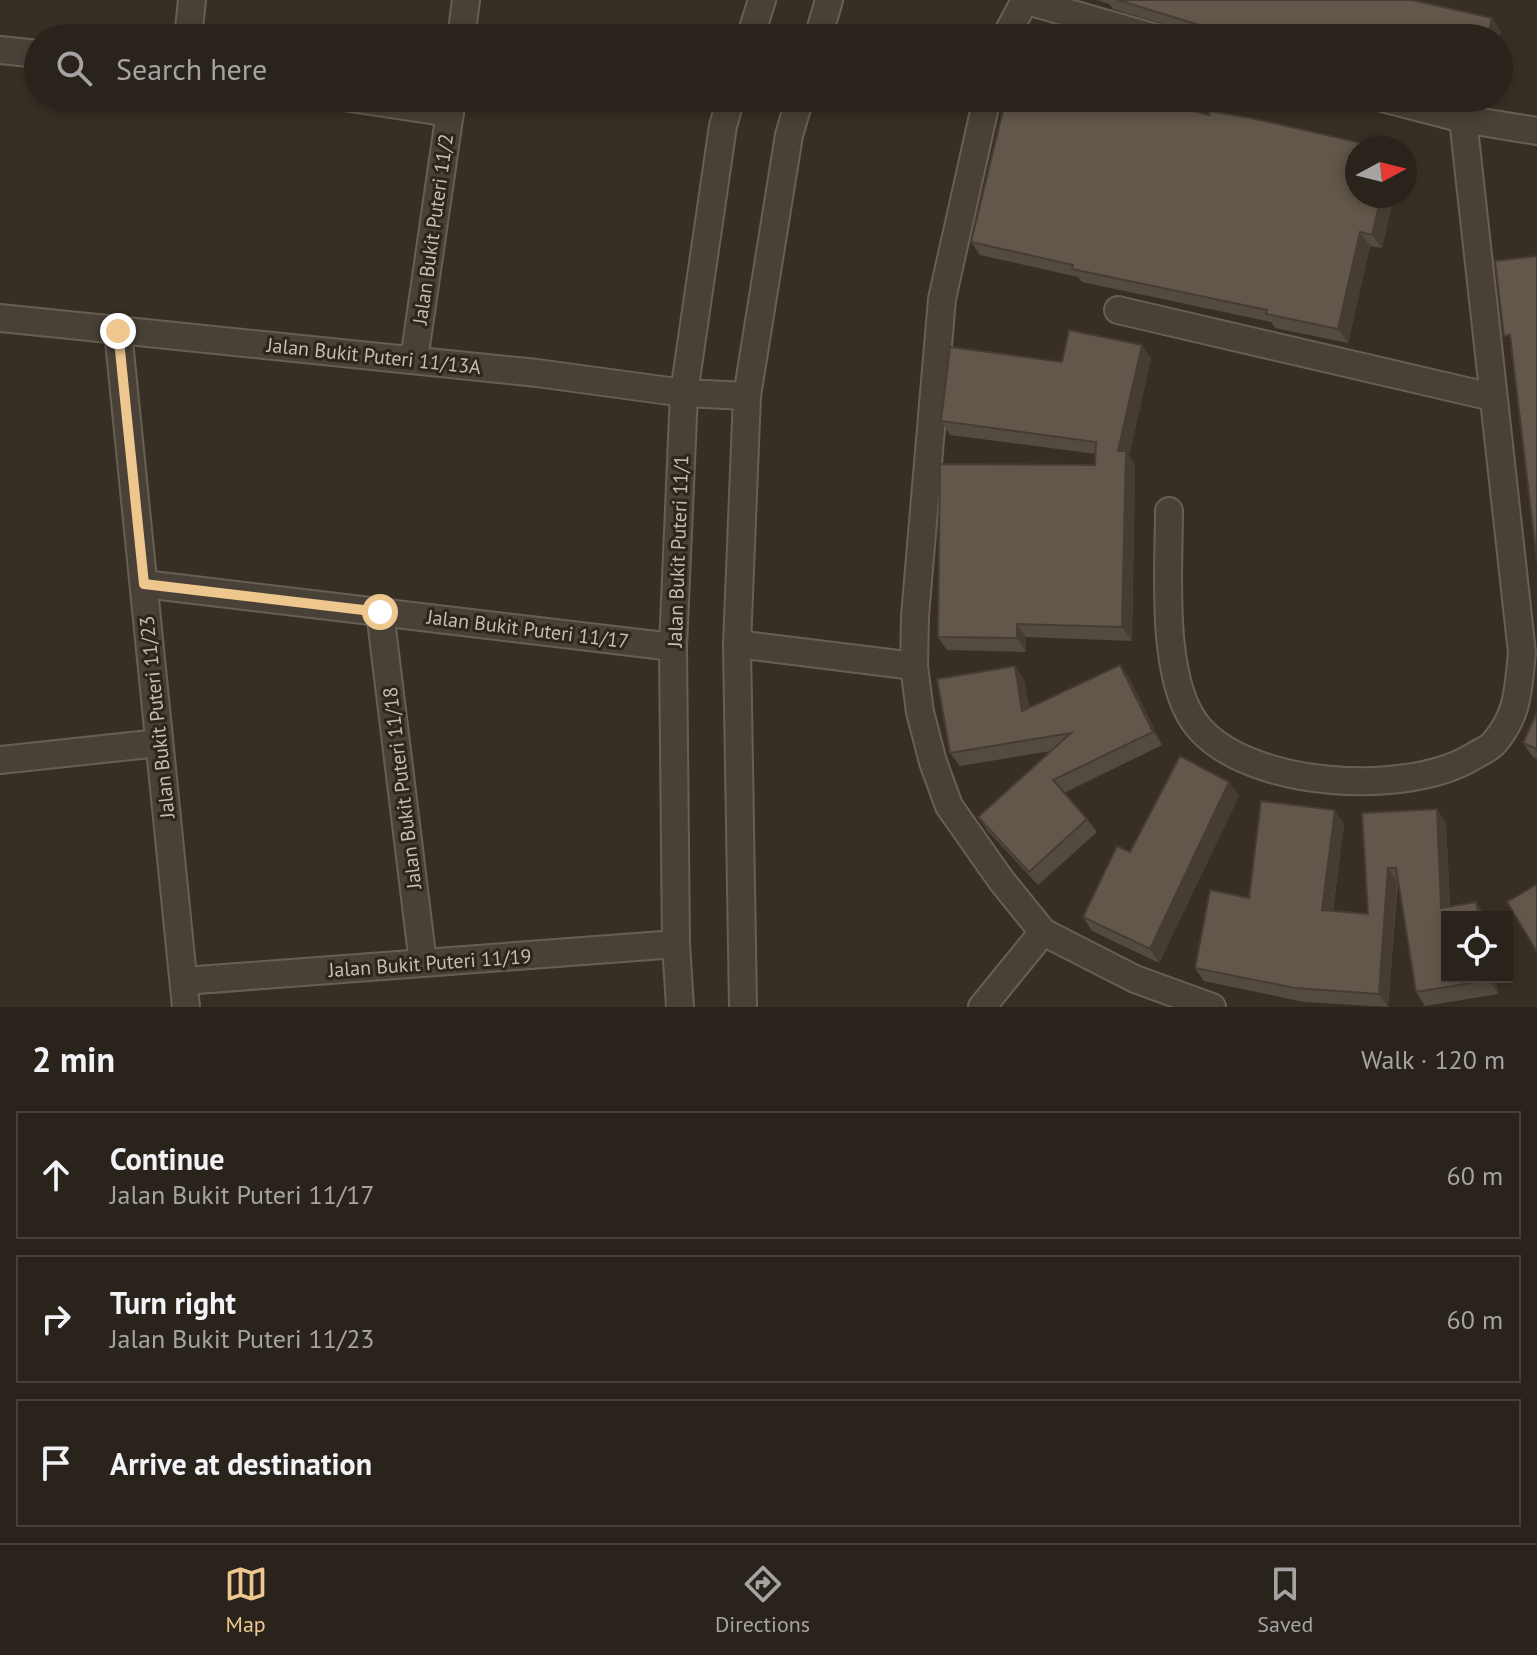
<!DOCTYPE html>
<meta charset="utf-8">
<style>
body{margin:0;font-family:"PT Sans",sans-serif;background:#322b24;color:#f1f3f6}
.controls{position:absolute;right:24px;bottom:24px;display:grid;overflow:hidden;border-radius:0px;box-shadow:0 4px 12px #0003}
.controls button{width:72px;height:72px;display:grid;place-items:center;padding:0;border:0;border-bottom:2px solid #46403a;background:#2a231b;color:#f1f3f6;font:40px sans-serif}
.compass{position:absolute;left:1345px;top:136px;width:72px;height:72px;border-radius:50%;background:#2a231b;box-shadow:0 4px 12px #0003;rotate:83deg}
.stop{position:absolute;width:24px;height:24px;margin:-18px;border:6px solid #eec78e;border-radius:50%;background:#fff}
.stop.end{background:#eec78e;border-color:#fff;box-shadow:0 2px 8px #0008}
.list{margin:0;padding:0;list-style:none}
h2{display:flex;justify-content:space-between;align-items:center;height:104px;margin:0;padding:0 32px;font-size:34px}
h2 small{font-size:26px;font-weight:400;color:#a5a4a3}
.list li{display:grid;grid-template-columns:52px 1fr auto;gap:24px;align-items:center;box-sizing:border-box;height:128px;margin:0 16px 16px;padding:0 16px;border:2px solid #46403a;border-radius:0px}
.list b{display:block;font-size:30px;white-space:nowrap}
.list p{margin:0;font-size:26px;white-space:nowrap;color:#a5a4a3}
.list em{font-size:26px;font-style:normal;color:#a5a4a3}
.icon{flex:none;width:44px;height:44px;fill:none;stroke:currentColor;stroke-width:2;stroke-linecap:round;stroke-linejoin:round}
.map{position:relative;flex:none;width:1537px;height:1007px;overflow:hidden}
.search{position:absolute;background:#2a231b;box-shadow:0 4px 12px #0003;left:24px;right:24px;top:24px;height:88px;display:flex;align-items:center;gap:20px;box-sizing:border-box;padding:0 28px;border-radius:44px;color:#a5a4a3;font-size:30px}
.sheet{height:536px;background:#2a231b}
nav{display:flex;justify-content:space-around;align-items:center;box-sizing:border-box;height:112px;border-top:2px solid #46403a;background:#2a231b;font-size:22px;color:#a5a4a3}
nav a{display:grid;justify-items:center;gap:4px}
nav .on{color:#eec78e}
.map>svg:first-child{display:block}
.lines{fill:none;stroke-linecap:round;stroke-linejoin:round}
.minor-casing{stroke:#675f56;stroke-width:30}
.minor{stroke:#494137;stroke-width:26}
.wall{fill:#544b40}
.shaded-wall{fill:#453d34}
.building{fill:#62574a;stroke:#453d34;stroke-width:2}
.route{stroke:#eec78e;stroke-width:10}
.labels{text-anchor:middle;stroke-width:6;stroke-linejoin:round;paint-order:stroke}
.street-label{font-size:20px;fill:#c5bdb3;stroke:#2e261d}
</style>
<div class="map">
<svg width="1537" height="1007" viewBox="0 0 1537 1007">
<rect width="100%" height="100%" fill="#382f24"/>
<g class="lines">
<defs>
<g id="minor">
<polyline points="1024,0 1156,38"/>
<polyline points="188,38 192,0"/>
<polyline points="461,38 466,0"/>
<polyline points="750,38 762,0"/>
<polyline points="818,38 829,0"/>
<polyline points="1005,38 1025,0"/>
<polyline points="0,50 38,54"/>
<polyline points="350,98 450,113"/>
<polyline points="987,98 942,299 915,616 914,666 920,712 933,762 949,806 1001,880 1043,932 1135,979 1212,1007"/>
<polyline points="1382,98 1463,119 1537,131"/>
<polyline points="1118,310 1492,397"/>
<polyline points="0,318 537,373 684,393 747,396"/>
<polyline points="118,331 186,1007"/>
<polyline points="414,360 452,98"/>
<path d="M1169,511c0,58 -10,173 31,218 53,59 208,68 274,27 6,-4 15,-7 20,-13 25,-29 24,-54 28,-90l-59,-534"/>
<polyline points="144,584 673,647"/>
<polyline points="380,612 423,963"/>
<polyline points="737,644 914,666"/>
<polyline points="0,760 159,743"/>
<polyline points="184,981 676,944"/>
<polyline points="680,1007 676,944 673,647 684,393 723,126 731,98"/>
<polyline points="743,1007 737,644 747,396 789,135 800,98"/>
<polyline points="982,1007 1043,932"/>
</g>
</defs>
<use href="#minor" class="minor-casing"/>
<use href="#minor" class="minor"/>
</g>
<g class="wall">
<polygon points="1097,0 1412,0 1501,31 1499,42 1499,38 1202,38 1200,35 1113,9 1109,4"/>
<polygon points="1450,98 1486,98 1484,106"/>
<polygon points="1357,196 1394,196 1382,248 1370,246 1348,343 1275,328 1271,322 1082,282 1078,277 980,255 971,242"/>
<polygon points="1151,358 1129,456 1135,465 1132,641 1026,637 1026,652 947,650 938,637 1095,465 1096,454 950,435 941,421"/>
<polygon points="1120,665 1129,678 1162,745 1064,793 1087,819 1097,832 1038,885 987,830 978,817 1051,751 960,766 950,753 1015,666 1024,680 1029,708"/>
<polygon points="1537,712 1537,759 1533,757 1523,743"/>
<polygon points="1239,796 1159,963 1092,931 1083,917 1130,852"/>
<polygon points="1362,813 1446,823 1450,906 1486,916 1486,917 1447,917 1496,977 1498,994 1425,1006 1416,992 1398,881 1388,1007 1304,1002 1204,981 1195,968 1249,898 1344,824 1333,911 1368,914"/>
</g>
<g class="shaded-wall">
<polygon points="1492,18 1501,31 1499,42 1499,38 1487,38"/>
<polygon points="1478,98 1486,98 1484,106"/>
<polygon points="1381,196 1394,196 1382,248 1372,235"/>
<polygon points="1360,232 1370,246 1348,343 1338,329"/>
<polygon points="1142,345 1151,358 1129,456 1135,465 1132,641 1122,627 1118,451"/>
<polygon points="1017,624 1026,637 1026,652 1017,638"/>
<polygon points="1120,665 1129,678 1162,745 1153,732"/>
<polygon points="1015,666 1024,680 1031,725 1022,711"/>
<polygon points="1229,782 1239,796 1159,963 1150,949"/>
<polygon points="1437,809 1446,823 1450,917 1441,908"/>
<polygon points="1335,810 1344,824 1331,924 1322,910"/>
<polygon points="1388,868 1397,881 1388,1007 1379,994"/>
<polygon points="1476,902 1486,916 1486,917 1479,917"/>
<polygon points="1488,977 1496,977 1498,994 1489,980"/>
</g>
<g class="building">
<polygon points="1118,0 1412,0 1492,18 1487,38 1220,38 1197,31 1199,25"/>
<polygon points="1006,98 1143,98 1209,115 1210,111 1251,118 1383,148 1357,148 1357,196 1381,196 1372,235 1360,232 1338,329 1266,314 1267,310 1072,269 1073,265 971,242"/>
<polygon points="1537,256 1537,562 1510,335 1504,336 1495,261"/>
<polygon points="1069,330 1142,345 1118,451 1126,451 1122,627 1017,624 1017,638 938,637 940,464 1095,465 1096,442 941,421 950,347 1062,362"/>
<polygon points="1120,665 1153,732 1053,780 1087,819 1029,872 978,817 1071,733 950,753 937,679 1015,666 1022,711"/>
<polygon points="1537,712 1537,749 1523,743"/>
<polygon points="1180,756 1229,782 1150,949 1083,917 1117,846 1130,852"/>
<polygon points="1261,801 1335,810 1322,910 1368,914 1362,813 1437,809 1441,908 1476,902 1479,917 1447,917 1447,977 1488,977 1489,980 1416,992 1396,868 1388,868 1379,994 1295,988 1195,968 1210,890 1249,898"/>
<polygon points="1537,884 1537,952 1507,902"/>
</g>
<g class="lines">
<polyline class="route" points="118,331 144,584 380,612"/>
</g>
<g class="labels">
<g class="street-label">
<text transform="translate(433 229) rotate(-82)" y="7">Jalan Bukit Puteri 11/2</text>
<text transform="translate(374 356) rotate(6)" y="7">Jalan Bukit Puteri 11/13A</text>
<text transform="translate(678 551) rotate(-88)" y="7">Jalan Bukit Puteri 11/1</text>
<text transform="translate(528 629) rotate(7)" y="7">Jalan Bukit Puteri 11/17</text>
<text transform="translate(157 717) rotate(-96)" y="7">Jalan Bukit Puteri 11/23</text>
<text transform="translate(402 788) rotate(-97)" y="7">Jalan Bukit Puteri 11/18</text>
<text transform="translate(430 963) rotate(-4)" y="7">Jalan Bukit Puteri 11/19</text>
</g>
</g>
</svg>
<div class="controls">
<button><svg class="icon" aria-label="locate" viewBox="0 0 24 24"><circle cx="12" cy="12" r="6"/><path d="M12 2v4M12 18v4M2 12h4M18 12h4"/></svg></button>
</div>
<svg class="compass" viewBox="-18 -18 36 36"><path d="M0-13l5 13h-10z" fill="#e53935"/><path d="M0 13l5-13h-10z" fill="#a5a4a3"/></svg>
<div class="stop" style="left:380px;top:612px"></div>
<div class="stop end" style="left:118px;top:331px"></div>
<div class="search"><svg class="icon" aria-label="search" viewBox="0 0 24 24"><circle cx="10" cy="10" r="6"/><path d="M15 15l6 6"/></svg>Search here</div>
</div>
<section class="sheet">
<h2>2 min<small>Walk · 120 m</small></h2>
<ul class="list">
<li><svg class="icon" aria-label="ahead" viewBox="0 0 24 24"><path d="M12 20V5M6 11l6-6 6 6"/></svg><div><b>Continue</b><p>Jalan Bukit Puteri 11/17</p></div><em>60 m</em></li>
<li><svg class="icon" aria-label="right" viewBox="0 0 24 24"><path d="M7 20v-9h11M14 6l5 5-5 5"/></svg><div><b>Turn right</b><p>Jalan Bukit Puteri 11/23</p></div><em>60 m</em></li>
<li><svg class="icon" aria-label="arrive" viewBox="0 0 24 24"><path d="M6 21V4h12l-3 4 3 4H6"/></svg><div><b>Arrive at destination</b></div></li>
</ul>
</section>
<nav>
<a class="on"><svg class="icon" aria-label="map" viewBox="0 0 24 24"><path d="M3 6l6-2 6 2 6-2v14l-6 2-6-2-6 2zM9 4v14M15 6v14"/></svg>Map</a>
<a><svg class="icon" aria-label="directions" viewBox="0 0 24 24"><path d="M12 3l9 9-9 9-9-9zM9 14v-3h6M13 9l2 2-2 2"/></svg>Directions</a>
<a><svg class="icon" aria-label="saved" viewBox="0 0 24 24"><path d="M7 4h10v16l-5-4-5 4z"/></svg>Saved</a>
</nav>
